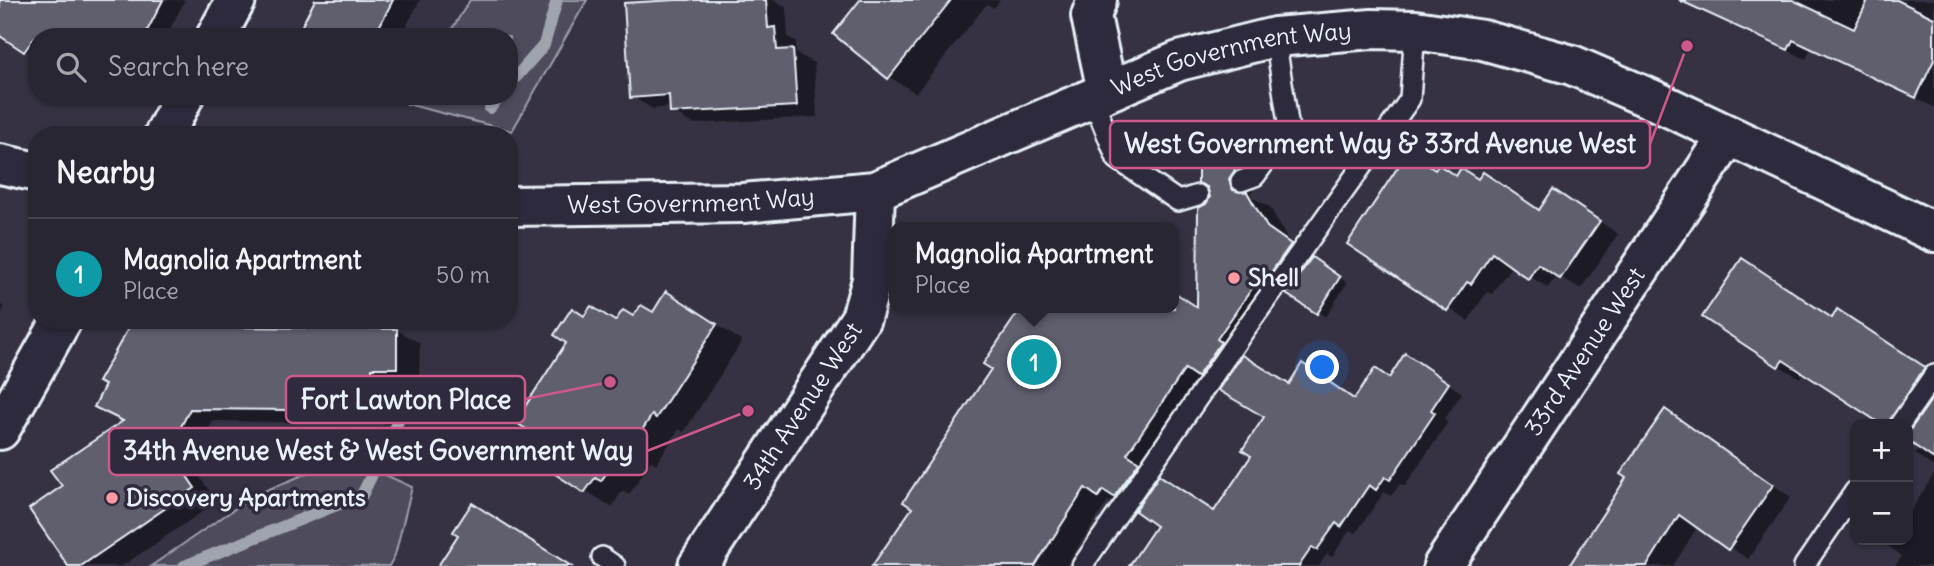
<!DOCTYPE html>
<meta charset="utf-8">
<style>
body{margin:0;font-family:Delius,sans-serif;background:#302e3b;color:#f1f3f6}
.controls{position:absolute;right:21px;bottom:21px;display:grid;overflow:hidden;border-radius:14px;box-shadow:0 2px 5px #0004}
.controls button{width:63px;height:63px;display:grid;place-items:center;padding:0;border:0;border-bottom:2px solid #44434e;background:#282633;color:#f1f3f6;font:35px sans-serif}
.you{position:absolute;left:1323px;top:368px;width:24px;height:24px;margin:-18px;border:5px solid #fff;border-radius:50%;background:#1a73e8;box-shadow:0 0 0 10px #1a73e833}
.badge{display:grid;place-items:center;width:46px;height:46px;border-radius:50%;background:#ff9aa2;color:#fff;font-size:23px;font-weight:700}
.pin{position:absolute;translate:-50% -50%;border:4px solid #fff;box-shadow:0 2px 7px #0006}
.popup{position:absolute;left:889px;top:222px;width:290px;height:91px;box-sizing:border-box;display:grid;place-content:center;border-radius:14px;background:#282633;filter:drop-shadow(0 2px 5px #0005);font-size:23px;white-space:nowrap;color:#a5a5ac}
.popup b{font-size:26px;color:#f1f3f6}
.popup::after{content:'';position:absolute;left:50%;top:100%;margin-left:-14px;border:14px solid transparent;border-top-color:#282633}
.list{margin:0;padding:0;list-style:none}
h2{display:flex;justify-content:space-between;align-items:center;height:91px;margin:0;padding:0 28px;font-size:30px}
h2 small{font-size:23px;font-weight:400;color:#a5a5ac}
.list li{display:grid;grid-template-columns:46px 1fr auto;gap:21px;align-items:center;box-sizing:border-box;height:112px;padding:0 28px;border-top:2px solid #44434e}
.list b{display:block;font-size:26px;white-space:nowrap}
.list p{margin:0;font-size:23px;white-space:nowrap;color:#a5a5ac}
.list em{font-size:23px;font-style:normal;color:#a5a5ac}
.icon{flex:none;width:38px;height:38px;fill:none;stroke:currentColor;stroke-width:2;stroke-linecap:round;stroke-linejoin:round}
.map{position:relative;flex:none;width:1934px;height:566px;overflow:hidden}
.search{position:absolute;background:#282633;box-shadow:0 2px 5px #0004;left:28px;top:28px;width:490px;height:77px;display:flex;align-items:center;gap:18px;box-sizing:border-box;padding:0 24px;border-radius:28px;color:#a5a5ac;font-size:26px}
.panel{position:absolute;background:#282633;box-shadow:0 2px 5px #0004;left:28px;top:126px;width:490px;height:203px;border-radius:28px}
.map>svg:first-child{display:block}
.green{fill:#4d4b5c;stroke:#9a9eaa;stroke-width:2}
.shadow{fill:#0007;fill-rule:evenodd}
.lines{fill:none;stroke-linecap:round;stroke-linejoin:round}
.stream{stroke:#a0a4af;stroke-width:12}
.building{fill:#605e6e;stroke:#e8f1f8;stroke-width:2}
.service-casing{stroke:#e8f1f8;stroke-width:24}
.minor-casing{stroke:#e8f1f8;stroke-width:44}
.tertiary-casing{stroke:#e8f1f8;stroke-width:44}
.secondary-casing{stroke:#e8f1f8;stroke-width:44}
.service{stroke:#2f2a3d;stroke-width:19}
.minor{stroke:#2f2a3d;stroke-width:38}
.tertiary{stroke:#2f2a3d;stroke-width:38}
.secondary{stroke:#2f2a3d;stroke-width:38}
.poi-dot{fill:#ff9aa2;stroke:#2f2a3d;stroke-width:2.5}
.labels{text-anchor:middle;stroke-width:7;stroke-linejoin:round;paint-order:stroke}
.street-label{font-size:24px;fill:#e8f1f8;stroke:#2f2a3d}
.poi-label{font-size:24px;font-weight:bold;fill:#e8f1f8;stroke:#2f2a3d;text-anchor:start}
.leader{fill:none;stroke:#cd598a;stroke-width:2.5}
.callout-dot{fill:#cd598a;stroke:#2f2a3d;stroke-width:2.5}
.callout{fill:#2f2a3d;stroke:#cd598a;stroke-width:2.5}
.callout-label{font-size:26px;text-anchor:middle;font-weight:bold;fill:#e8f1f8}
</style>
<div class="map">
<svg width="1934" height="566" viewBox="0 0 1934 566">
<rect width="100%" height="100%" fill="#363244"/>
<filter id="ink" filterUnits="userSpaceOnUse"><feTurbulence type="fractalNoise" baseFrequency=".0143" numOctaves="2"/><feDisplacementMap in="SourceGraphic" scale="14" xChannelSelector="R" yChannelSelector="G"/><feConvolveMatrix kernelMatrix="1 2 1 2 8 2 1 2 1" color-interpolation-filters="sRGB"/></filter>
<g filter="url(#ink)">
<g class="green">
<polygon points="470,0 587,0 512,131 407,104 411,96 509,96 509,37 447,37"/>
<polygon points="346,457 412,487 395,555 389,566 151,566 255,495"/>
</g>
<g class="shadow">
<polygon points="0,0 185,0 166,37 37,37 37,58 0,34"/>
<polygon points="318,0 420,0 401,37 298,37"/>
<polygon points="664,0 773,0 786,7 788,37 796,41 796,53 814,63 817,117 693,124 672,112 672,107 653,109 632,97"/>
<polygon points="862,0 1000,0 994,8 987,4 916,93 889,77"/>
<polygon points="1706,0 1934,0 1934,107 1811,48 1806,59 1733,25 1716,15"/>
<path d="M1220,145l23,13 14,26 -6,9 1,4 18,10 19,35 58,41 -21,34 -43,-28 -44,64 50,33 67,14 64,-36 42,29 -18,27 4,2 -43,64 -5,-2 -9,12 -7,-4 -28,41 -6,-3 -18,27 -5,-3 -8,12h-188l28,-41 -33,-23 -4,7 -14,-8 -42,65h-192l41,-58 78,-139 -8,-6 39,-55h150v-16l24,16 10,-103 4,-8zM1208,381l58,36 -13,38 -38,57 -66,-44z"/>
<polygon points="1409,154 1437,171 1540,211 1573,203 1618,234 1581,289 1557,275 1548,288 1512,265 1492,294 1487,292 1468,321 1349,243"/>
<polygon points="1763,272 1833,319 1859,324 1934,373 1934,467 1915,454 1919,447 1908,439 1908,424 1885,424 1804,372 1800,378 1779,366"/>
<polygon points="0,304 4,307 0,320"/>
<polygon points="693,309 742,341 684,432 679,429 656,464 651,461 629,495 622,491 612,507 516,447 585,318 616,322"/>
<polygon points="133,320 251,320 247,329 397,330 420,343 419,380 395,380 394,424 213,421 191,464 217,502 122,566 70,566 64,487 124,422 96,406"/>
<polygon points="1684,423 1791,497 1748,559 1698,526 1673,566 1570,566"/>
<polygon points="1934,474 1934,566 1895,566 1902,556 1888,546 1892,540 1908,540 1908,515"/>
</g>
<g class="lines">
<g class="stream">
<polyline points="509,85 544,45 557,0"/>
<polyline points="490,108 500,96"/>
<polyline points="184,566 362,495 417,382"/>
</g>
</g>
<g class="building">
<polygon points="0,0 163,0 144,37 35,37 24,52 0,36"/>
<polygon points="315,0 393,0 374,37 296,37"/>
<polygon points="675,0 766,0 768,28 775,27 777,50 793,49 797,106 670,113 669,95 630,98 624,3"/>
<polygon points="860,0 951,0 888,79 833,34"/>
<polygon points="1679,0 1793,0 1854,29 1868,0 1897,0 1934,18 1934,60 1916,98 1793,40 1788,50"/>
<polygon points="1220,143 1235,170 1229,179 1233,190 1247,192 1267,227 1291,244 1265,281 1260,277 1217,339 1221,342 1197,377 1185,369 1127,454 1139,462 1114,497 1103,490 1098,497 1085,488 1035,566 872,566 912,508 903,502 991,369 983,364 1021,308 1174,308 1174,292 1197,307 1198,208 1206,204 1210,197 1207,187 1198,183 1198,151"/>
<polygon points="1408,152 1435,170 1439,165 1456,176 1461,168 1478,179 1483,172 1539,210 1553,189 1600,221 1560,279 1538,264 1528,279 1492,253 1471,284 1467,282 1447,311 1347,244"/>
<polygon points="1312,257 1340,277 1317,314 1286,294"/>
<polygon points="1742,258 1832,318 1837,309 1925,367 1888,424 1881,424 1783,360 1778,367 1702,317"/>
<polygon points="666,291 717,324 656,418 652,415 629,450 624,447 601,481 595,478 584,493 514,447 526,429 515,422 566,343 554,335 572,308 584,316 591,306 615,321 623,310 633,316 641,305 653,312"/>
<polygon points="133,320 223,320 219,327 397,329 397,368 372,368 372,411 190,409 169,450 195,488 81,566 68,566 29,509 62,486 50,470 123,421 94,407 105,385 98,382"/>
<polygon points="1405,353 1449,383 1431,410 1435,413 1390,480 1385,477 1376,490 1369,485 1341,527 1336,523 1317,550 1312,547 1299,566 1129,566 1156,526 1135,511 1159,475 1214,511 1251,456 1242,450 1264,417 1218,390 1242,355 1289,384 1302,363 1354,399 1375,368 1389,378"/>
<polygon points="1934,396 1934,459 1908,441 1908,433"/>
<polygon points="1665,409 1773,485 1728,550 1679,515 1647,566 1569,566 1626,478 1620,474"/>
<polygon points="472,503 571,566 438,566 458,535 453,532"/>
</g>
<g class="lines">
<defs>
<g id="service">
<polyline points="1092,97 1117,159 1178,201 1198,195"/>
<polyline points="1241,181 1255,176 1289,129 1275,37"/>
<polyline points="1900,424 1934,375"/>
<polyline points="602,557 615,566"/>
<polyline points="1082,566 1241,335 1410,99 1415,30"/>
<polyline points="1804,566 1855,491"/>
</g>
<g id="minor">
<polyline points="1097,0 1091,16 1107,91"/>
<polyline points="216,37 236,0"/>
<polyline points="164,135 184,96"/>
<polyline points="0,430 62,320"/>
<path id="s1" d="M1443,566l285,-430"/>
</g>
<g id="tertiary">
<path id="s2" d="M698,566l163,-248 11,-38 3,-89"/>
</g>
<g id="secondary">
<polyline points="0,164 37,172"/>
<path id="s3" d="M509,206l234,-3 132,-12 304,-130 96,-24 97,-8 43,1 68,10 89,25 86,37 276,130"/>
</g>
</defs>
<use href="#service" class="service-casing"/>
<use href="#minor" class="minor-casing"/>
<use href="#tertiary" class="tertiary-casing"/>
<use href="#secondary" class="secondary-casing"/>
<use href="#service" class="service"/>
<use href="#minor" class="minor"/>
<use href="#tertiary" class="tertiary"/>
<use href="#secondary" class="secondary"/>
</g>
</g>
<g class="poi-dot">
<circle cx="1234" cy="278" r="7"/>
<circle cx="112" cy="498" r="7"/>
</g>
<g class="labels">
<g class="street-label">
<text dy="8" stroke="none"><textPath href="#s3" startOffset="749">West Government Way</textPath></text>
<text dy="8" stroke="none"><textPath href="#s3" startOffset="182">West Government Way</textPath></text>
<text dy="8" stroke="none"><textPath href="#s1" startOffset="257">33rd Avenue West</textPath></text>
<text dy="8" stroke="none"><textPath href="#s2" startOffset="191">34th Avenue West</textPath></text>
</g>
<g class="poi-label">
<text x="1248" y="286">Shell</text>
<text x="126" y="506">Discovery Apartments</text>
</g>
</g>
<path class="leader" d="M1687 46L1650 144M610 382L525 399M748 411L647 451"/>
<g class="callout-dot">
<circle cx="1687" cy="46" r="7"/>
<circle cx="610" cy="382" r="7"/>
<circle cx="748" cy="411" r="7"/>
</g>
<g class="callout">
<rect x="1110" y="121" width="540" height="47" rx="7"/>
<rect x="286" y="376" width="239" height="47" rx="7"/>
<rect x="109" y="428" width="538" height="47" rx="7"/>
</g>
<g class="callout-label">
<text x="1380" y="153">West Government Way &amp; 33rd Avenue West</text>
<text x="406" y="409">Fort Lawton Place</text>
<text x="378" y="460">34th Avenue West &amp; West Government Way</text>
</g>
</svg>
<div class="controls">
<button>+</button>
<button>−</button>
</div>
<div class="you"></div>
<div class="pin badge" style="left:1034px;top:362px;background:#0f9aa8">1</div>
<div class="popup"><b>Magnolia Apartment</b>Place</div>
<div class="search"><svg class="icon" aria-label="search" viewBox="0 0 24 24"><circle cx="10" cy="10" r="6"/><path d="M15 15l6 6"/></svg>Search here</div>
<section class="panel">
<h2>Nearby<small></small></h2>
<ul class="list">
<li><span class="badge" style="background:#0f9aa8">1</span><div><b>Magnolia Apartment</b><p>Place</p></div><em>50 m</em></li>
</ul>
</section>
</div>
